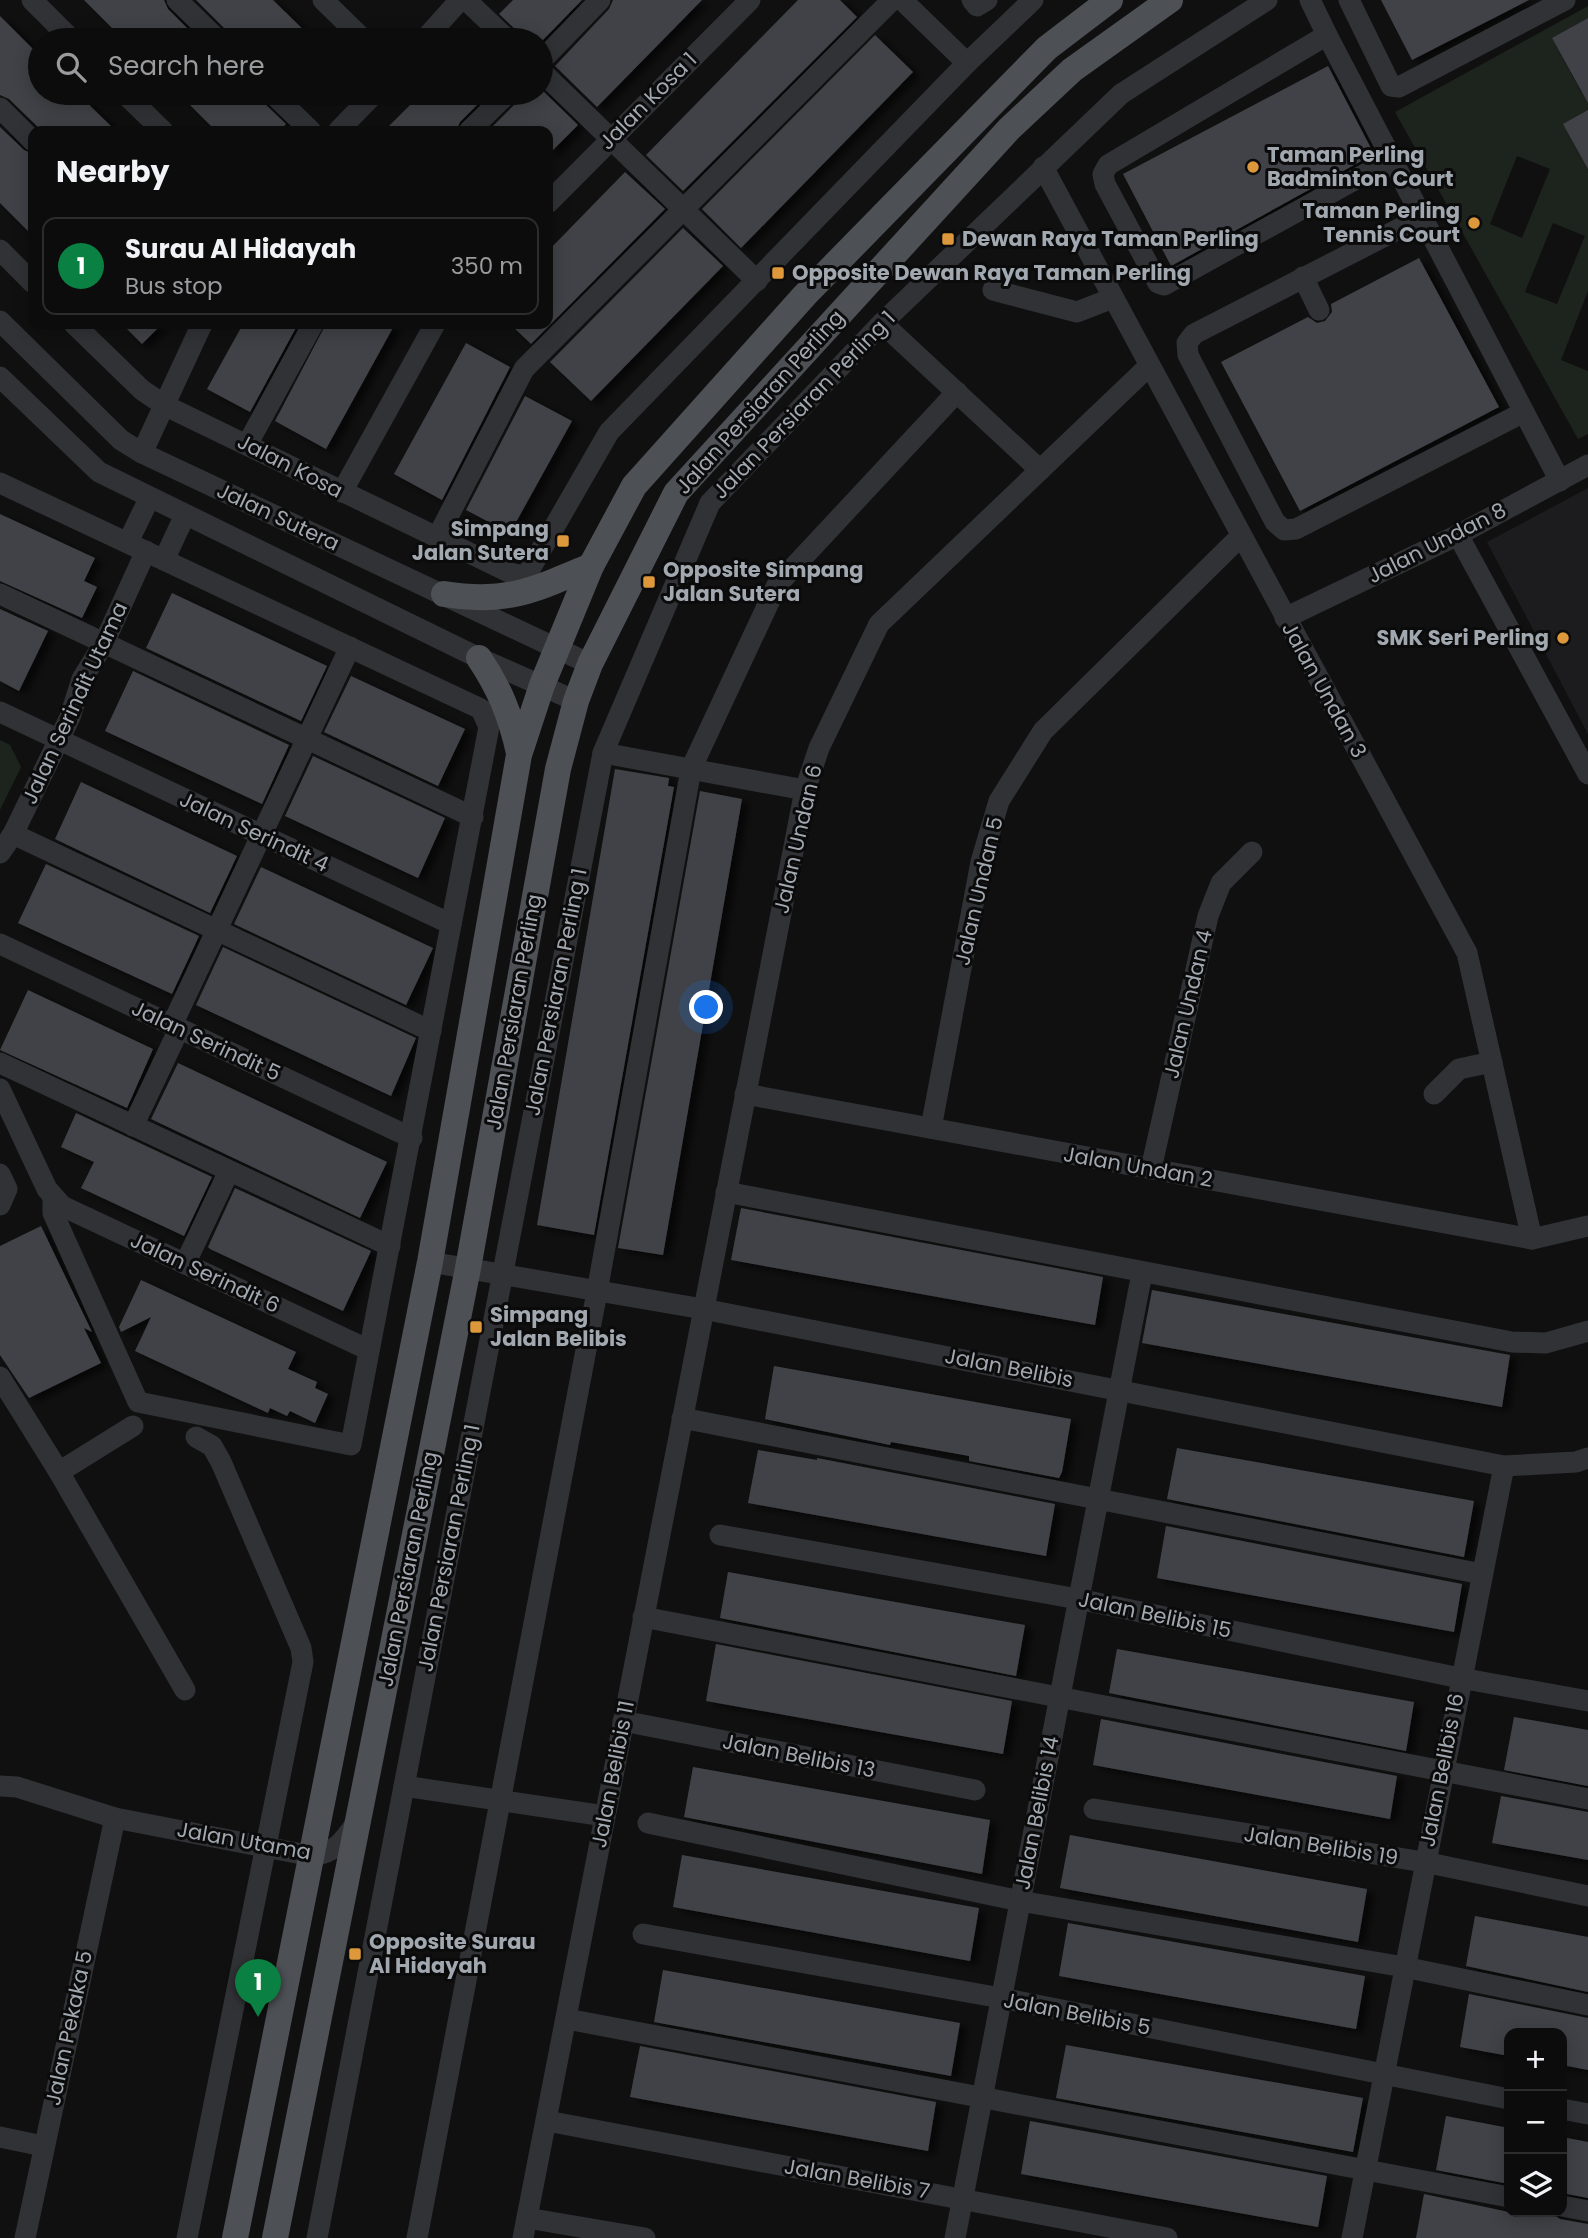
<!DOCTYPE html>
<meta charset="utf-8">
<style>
body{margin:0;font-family:Poppins,sans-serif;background:#151516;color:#f1f3f6}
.controls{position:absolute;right:21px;bottom:21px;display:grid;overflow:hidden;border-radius:14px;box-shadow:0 4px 18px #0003}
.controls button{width:63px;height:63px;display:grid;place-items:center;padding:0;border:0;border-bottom:2px solid #2c2c2e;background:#0c0c0d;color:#f1f3f6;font:35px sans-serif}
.you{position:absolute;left:707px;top:1008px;width:24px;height:24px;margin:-18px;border:5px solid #fff;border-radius:50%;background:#1a73e8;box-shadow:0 0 0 10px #1a73e833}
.badge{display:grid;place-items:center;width:46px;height:46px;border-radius:50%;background:#0b8043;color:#fff;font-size:23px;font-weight:700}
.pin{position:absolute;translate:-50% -58px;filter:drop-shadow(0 2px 4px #0008)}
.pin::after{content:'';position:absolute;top:37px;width:24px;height:21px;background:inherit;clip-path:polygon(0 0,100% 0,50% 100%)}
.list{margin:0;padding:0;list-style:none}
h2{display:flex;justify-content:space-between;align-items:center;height:91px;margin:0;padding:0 28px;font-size:30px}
h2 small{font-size:23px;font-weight:400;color:#9a9b9d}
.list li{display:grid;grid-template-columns:46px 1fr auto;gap:21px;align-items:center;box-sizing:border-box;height:98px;margin:0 14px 14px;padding:0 14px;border:2px solid #2c2c2e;border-radius:14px}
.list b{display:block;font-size:26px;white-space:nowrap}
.list p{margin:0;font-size:23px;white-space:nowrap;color:#9a9b9d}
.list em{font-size:23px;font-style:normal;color:#9a9b9d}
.icon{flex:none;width:38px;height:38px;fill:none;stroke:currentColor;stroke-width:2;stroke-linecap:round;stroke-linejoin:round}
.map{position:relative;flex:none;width:1588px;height:2238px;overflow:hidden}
.search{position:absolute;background:#0c0c0d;box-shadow:0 4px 18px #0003;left:28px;top:28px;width:525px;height:77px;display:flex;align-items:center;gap:18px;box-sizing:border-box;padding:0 24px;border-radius:38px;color:#9a9b9d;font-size:26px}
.panel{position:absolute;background:#0c0c0d;box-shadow:0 4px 18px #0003;left:28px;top:126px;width:525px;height:203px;border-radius:14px}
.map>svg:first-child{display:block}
.built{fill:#1c1c1e}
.green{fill:#1d231d;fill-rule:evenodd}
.building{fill:#414346;filter:url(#shadow)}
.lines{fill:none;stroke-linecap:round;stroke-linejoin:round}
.minor{stroke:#313235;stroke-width:21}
.major{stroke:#4d5054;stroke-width:26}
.poi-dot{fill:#dd983b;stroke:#0b0b0c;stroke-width:2.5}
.labels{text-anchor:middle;stroke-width:6;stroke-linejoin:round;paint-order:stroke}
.street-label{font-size:21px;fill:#a2a8b0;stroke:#0b0b0c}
.poi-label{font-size:21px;font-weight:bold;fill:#a2a8b0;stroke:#0b0b0c;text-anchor:start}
</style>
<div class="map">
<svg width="1588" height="2238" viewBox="0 0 1588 2238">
<defs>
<filter id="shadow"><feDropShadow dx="7" dy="4" stdDeviation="3.5" flood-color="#0009"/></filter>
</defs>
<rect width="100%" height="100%" fill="#101011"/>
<polygon class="built" points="1588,488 1588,734 1487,542"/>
<g class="green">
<path d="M1588,6v12l-36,20 30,55 6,-3v201l-27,69 27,11v63l-10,5 -183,-327zM1517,156l33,13 -28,69 -32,-14zM1553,223l32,13 -28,68 -32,-12z"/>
<polygon points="0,740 10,745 21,767 0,810"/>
</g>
<g class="building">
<polygon points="84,0 164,0 168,9 199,40 124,40"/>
<polygon points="196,0 273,0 314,40 231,40 227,31"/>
<polygon points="513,0 582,0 541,42 521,40 517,31 499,14"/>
<polygon points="613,0 702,0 597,107 555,66 609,9"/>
<polygon points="798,0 840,0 857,17 683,191 646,155"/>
<polygon points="1381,0 1529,0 1412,60"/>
<polygon points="0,16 40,56 40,93 77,93 116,131 42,131 9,99 0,95"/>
<polygon points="1588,18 1588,103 1552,38"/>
<polygon points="875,35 913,72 741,248 702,209"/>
<polygon points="1328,66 1374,154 1171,266 1123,174"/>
<polygon points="541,89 578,125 548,155 548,131 488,131 517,102 521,93 541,93"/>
<polygon points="178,93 259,93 263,102 286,124 279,131 216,131"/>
<polygon points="422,93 489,93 460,122 456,131 384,131"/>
<polygon points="1588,110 1588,169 1563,124"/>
<polygon points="0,127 24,150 33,154 33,236 0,203"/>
<polygon points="625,172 665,209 531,344 510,324 548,324 548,251"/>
<polygon points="683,228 723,266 591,401 550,362"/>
<polygon points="1419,258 1499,407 1300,511 1221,362 1308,317 1317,323 1325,321 1332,312 1331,304"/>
<polygon points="122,324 162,324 142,344"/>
<polygon points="243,324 298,324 250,412 207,389"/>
<polygon points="326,324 395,324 326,449 275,421"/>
<polygon points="466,343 510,367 442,500 394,474"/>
<polygon points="525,396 572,421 510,533 466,510"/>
<polygon points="0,514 95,558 84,581 97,587 82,618 0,581"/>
<polygon points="172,593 327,666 301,721 146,648"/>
<polygon points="0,609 48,631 19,691 0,681"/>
<polygon points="133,671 289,745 262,804 105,731"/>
<polygon points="351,676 465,729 438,786 324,732"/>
<polygon points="313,756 445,818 418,878 285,816"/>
<polygon points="615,769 669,778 668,786 674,787 594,1235 537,1225"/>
<polygon points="81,782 237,856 210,913 55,839"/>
<polygon points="700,791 742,799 663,1255 618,1248"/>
<polygon points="46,864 199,936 172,994 18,923"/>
<polygon points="261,867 433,948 406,1005 234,924"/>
<polygon points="223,947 416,1038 391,1096 196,1005"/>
<polygon points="28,990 153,1049 127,1108 0,1050"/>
<polygon points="178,1063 387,1162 360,1218 151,1119"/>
<polygon points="76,1113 212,1177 184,1236 81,1188 94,1162 61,1147"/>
<polygon points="235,1188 371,1251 343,1311 210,1249 208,1247"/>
<polygon points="741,1208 1103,1277 1095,1325 731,1260"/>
<polygon points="41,1226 92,1332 84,1328 101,1363 29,1398 0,1355 0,1246"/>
<polygon points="141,1280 296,1352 288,1369 317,1382 315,1388 328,1394 315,1423 290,1411 287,1416 270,1408 268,1413 135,1351 151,1317 121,1332 119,1327"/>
<polygon points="1152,1290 1510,1355 1502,1407 1142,1343"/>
<polygon points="774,1366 1071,1419 1062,1472 1059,1478 969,1461 969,1456 891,1442 890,1445 765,1419"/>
<polygon points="1177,1448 1474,1501 1464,1557 1167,1499"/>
<polygon points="758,1450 817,1460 817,1458 1055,1504 1046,1556 748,1503"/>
<polygon points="1166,1526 1462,1584 1454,1632 1157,1578"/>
<polygon points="728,1572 1025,1625 1016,1676 720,1618"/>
<polygon points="716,1644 1012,1701 1003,1754 706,1701"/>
<polygon points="1117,1649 1414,1702 1406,1751 1109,1693"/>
<polygon points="1514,1717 1588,1730 1588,1786 1504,1770"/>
<polygon points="1101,1719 1397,1776 1390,1819 1093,1765"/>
<polygon points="693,1767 990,1820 982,1874 684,1817"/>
<polygon points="1501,1796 1588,1812 1588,1860 1492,1843"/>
<polygon points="1070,1835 1367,1889 1358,1942 1060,1888"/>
<polygon points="682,1855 979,1908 970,1961 673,1907"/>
<polygon points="1475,1916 1588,1937 1588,1992 1466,1966"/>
<polygon points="1068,1923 1365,1976 1356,2029 1059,1976"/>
<polygon points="663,1970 960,2023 951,2076 654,2022"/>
<polygon points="1469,1994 1588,2018 1588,2070 1562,2065 1562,2033 1509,2033 1509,2056 1460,2047"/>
<polygon points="1066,2045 1363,2098 1353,2152 1056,2098"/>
<polygon points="640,2046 936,2102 928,2151 630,2097"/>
<polygon points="1446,2116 1509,2128 1509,2184 1436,2170"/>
<polygon points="1030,2121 1327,2176 1318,2227 1021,2174"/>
<polygon points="1562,2137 1588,2142 1588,2198 1562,2193"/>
<polygon points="1424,2194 1509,2212 1551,2213 1560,2219 1588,2224 1588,2238 1416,2238"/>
</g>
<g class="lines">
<g class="minor">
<polyline points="32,0 72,40"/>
<polyline points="177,0 218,40"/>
<polyline points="323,0 364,40"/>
<polyline points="466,0 508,40"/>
<polyline points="902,0 967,63"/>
<polyline points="972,0 977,6 987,0"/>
<polyline points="1310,0 1327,35"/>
<polyline points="1349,0 1391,86 1399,87 1565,0"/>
<polyline points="424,40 460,0"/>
<polyline points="541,61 600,0"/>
<polyline points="541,71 757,281"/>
<polyline points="124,93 163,131"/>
<polyline points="272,93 311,131"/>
<polyline points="0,108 33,141"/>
<polyline points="338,131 375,93"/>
<polyline points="469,131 508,93"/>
<polyline points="1394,158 1164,285 1158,283 1105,184 1103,174 1108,165 1327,35 1560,481"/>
<polyline points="1043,167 1467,953 1532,1239"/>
<polyline points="548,203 750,0"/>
<polyline points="1424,216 1194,334 1187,343 1188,355 1275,522 1284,530 1296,529 1524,412"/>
<polyline points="0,250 33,283"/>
<polyline points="1303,277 1319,310"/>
<polyline points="993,290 1077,312 1113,298"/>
<polyline points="0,321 121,440 142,453 590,664"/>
<polyline points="882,323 1040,470"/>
<polyline points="74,324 142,390 164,405 513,574 526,576 609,432 967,63 1033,0"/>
<polyline points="0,377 99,472 479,658 576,701"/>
<polyline points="248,443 313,324"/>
<polyline points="142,453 202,324"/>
<polyline points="0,483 481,709 489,727 351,1445 138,1402 53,1213 53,1199"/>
<polyline points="342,492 435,324"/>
<polyline points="1458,535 1588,774"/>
<polyline points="437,538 524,369 892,0"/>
<polyline points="128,542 149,499"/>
<polyline points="164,560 185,515"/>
<polyline points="0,594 473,817"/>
<polyline points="1285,618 1458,535 1588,465"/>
<polyline points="0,712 451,924"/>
<polyline points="603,753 805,790"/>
<polyline points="13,834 431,1031"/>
<polyline points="0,853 13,834 70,717 82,679 104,643 146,551"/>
<polyline points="0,944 412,1138"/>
<polyline points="172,1025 350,647"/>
<polyline points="0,1063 390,1246"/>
<polyline points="0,1089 47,1189 62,1206 369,1350"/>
<polyline points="745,1094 1532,1239 1588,1226"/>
<polyline points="1434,1094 1459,1069 1492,1062"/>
<polyline points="133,1126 179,1029"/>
<polyline points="931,1128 981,862 999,801 1043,731 1241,536"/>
<polyline points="1151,1169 1208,916 1221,883 1252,852"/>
<polyline points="0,1174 7,1189 0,1205"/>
<polyline points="726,1192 1512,1342 1546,1343 1588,1331"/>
<polyline points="430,1262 703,1309 1504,1466 1576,1462 1588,1458"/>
<polyline points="185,1264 229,1171"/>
<polyline points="0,1377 59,1472"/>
<polyline points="682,1418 1482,1574"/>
<polyline points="133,1426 59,1472 185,1690"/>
<polyline points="720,1535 1078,1599 1460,1678 1588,1701"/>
<polyline points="643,1617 1588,1799"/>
<polyline points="623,1721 975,1790"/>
<path d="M0,1786l17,1 98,31 197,38c24,-4 31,-14 44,-33"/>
<polyline points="404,1786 605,1816"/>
<polyline points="1094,1809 1424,1862 1588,1896"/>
<polyline points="648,1823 1020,1901 1404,1967 1588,2005"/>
<polyline points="643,1934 1001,1998 1509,2099"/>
<polyline points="567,2019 1509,2197"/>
<polyline points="1562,2109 1588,2114"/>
<polyline points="547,2121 1167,2238"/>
<polyline points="0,2137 43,2146"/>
<polyline points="1562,2206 1588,2211"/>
<polyline points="527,2218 645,2238"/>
<polyline points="25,2238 115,1818"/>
<polyline points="187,2238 303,1662 301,1648 221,1462 212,1446 196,1437"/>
<polyline points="317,2238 603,753 710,503 882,323 1121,94 1267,0"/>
<polyline points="417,2238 597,1292 691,769 777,585 957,392"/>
<polyline points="523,2238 805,790 819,748 879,624 1149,366"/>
<polyline points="955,2238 1142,1273"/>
<polyline points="1352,2238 1504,1466"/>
</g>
<g class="major">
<path d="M444,594c63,10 90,-4 147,-28"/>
<path d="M479,658c21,31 32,59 40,95"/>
<polyline points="235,2238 430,1262 519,755 542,685 591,566 634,486 805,295 989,107 1047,48 1110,0"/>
<polyline points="275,2238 468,1268 558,769 576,701 590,664 676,493 1009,129 1072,70 1170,0"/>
</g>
</g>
<g class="poi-dot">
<circle cx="1253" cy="167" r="7"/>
<circle cx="1474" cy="223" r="7"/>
<rect x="941" y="232" width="14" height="14" rx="3.5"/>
<rect x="771" y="266" width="14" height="14" rx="3.5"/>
<rect x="556" y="534" width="14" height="14" rx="3.5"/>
<rect x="642" y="575" width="14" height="14" rx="3.5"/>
<circle cx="1563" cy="638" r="7"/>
<rect x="469" y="1320" width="14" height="14" rx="3.5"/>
<rect x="348" y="1947" width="14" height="14" rx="3.5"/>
</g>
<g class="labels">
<g class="street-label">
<text transform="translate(648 101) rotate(-45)" y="7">Jalan Kosa 1</text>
<text transform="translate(760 402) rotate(-48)" y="7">Jalan Persiaran Perling</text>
<text transform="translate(804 405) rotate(-46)" y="7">Jalan Persiaran Perling 1</text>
<text transform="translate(290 466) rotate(27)" y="7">Jalan Kosa</text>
<text transform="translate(278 517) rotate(25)" y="7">Jalan Sutera</text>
<text transform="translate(1437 543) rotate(-27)" y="7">Jalan Undan 8</text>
<text transform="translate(1324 690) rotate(61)" y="7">Jalan Undan 3</text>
<text transform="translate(75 703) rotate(-65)" y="7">Jalan Serindit Utama</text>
<text transform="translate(254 832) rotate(25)" y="7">Jalan Serindit 4</text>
<text transform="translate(798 839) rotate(-77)" y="7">Jalan Undan 6</text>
<text transform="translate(979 891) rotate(-77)" y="7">Jalan Undan 5</text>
<text transform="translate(556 992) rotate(-79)" y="7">Jalan Persiaran Perling 1</text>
<text transform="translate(1188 1004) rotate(-77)" y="7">Jalan Undan 4</text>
<text transform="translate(514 1012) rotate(-80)" y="7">Jalan Persiaran Perling</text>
<text transform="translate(206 1041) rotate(25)" y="7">Jalan Serindit 5</text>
<text transform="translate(1138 1167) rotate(10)" y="7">Jalan Undan 2</text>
<text transform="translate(205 1273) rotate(25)" y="7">Jalan Serindit 6</text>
<text transform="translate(1009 1368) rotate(11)" y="7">Jalan Belibis</text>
<text transform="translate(449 1548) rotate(-79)" y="7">Jalan Persiaran Perling 1</text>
<text transform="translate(408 1569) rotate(-79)" y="7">Jalan Persiaran Perling</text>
<text transform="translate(1155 1615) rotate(12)" y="7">Jalan Belibis 15</text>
<text transform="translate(799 1756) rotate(11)" y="7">Jalan Belibis 13</text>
<text transform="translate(1442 1770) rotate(-79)" y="7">Jalan Belibis 16</text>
<text transform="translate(613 1774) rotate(-79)" y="7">Jalan Belibis 11</text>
<text transform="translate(1037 1813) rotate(-79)" y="7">Jalan Belibis 14</text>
<text transform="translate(244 1841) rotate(10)" y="7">Jalan Utama</text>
<text transform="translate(1321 1846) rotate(9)" y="7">Jalan Belibis 19</text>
<text transform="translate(1077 2014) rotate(11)" y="7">Jalan Belibis 5</text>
<text transform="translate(69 2028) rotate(-78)" y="7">Jalan Pekaka 5</text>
<text transform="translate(857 2179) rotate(10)" y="7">Jalan Belibis 7</text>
</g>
<g class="poi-label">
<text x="1267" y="162">Taman Perling<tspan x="1267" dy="24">Badminton Court</tspan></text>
<text x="1460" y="218" text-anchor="end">Taman Perling<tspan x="1460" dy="24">Tennis Court</tspan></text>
<text x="962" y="246">Dewan Raya Taman Perling</text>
<text x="792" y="280">Opposite Dewan Raya Taman Perling</text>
<text x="549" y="536" text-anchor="end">Simpang<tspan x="549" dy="24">Jalan Sutera</tspan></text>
<text x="663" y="577">Opposite Simpang<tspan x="663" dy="24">Jalan Sutera</tspan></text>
<text x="1549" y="645" text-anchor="end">SMK Seri Perling</text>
<text x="490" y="1322">Simpang<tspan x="490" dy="24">Jalan Belibis</tspan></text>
<text x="369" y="1949">Opposite Surau<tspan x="369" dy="24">Al Hidayah</tspan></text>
</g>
</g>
</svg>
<div class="controls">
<button>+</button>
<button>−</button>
<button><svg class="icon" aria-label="layers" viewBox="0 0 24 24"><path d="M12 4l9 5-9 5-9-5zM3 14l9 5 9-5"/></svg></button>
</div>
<div class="you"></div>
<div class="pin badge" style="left:258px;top:2017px">1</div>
<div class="search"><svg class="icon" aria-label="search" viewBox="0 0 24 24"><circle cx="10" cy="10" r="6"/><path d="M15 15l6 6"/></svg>Search here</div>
<section class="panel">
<h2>Nearby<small></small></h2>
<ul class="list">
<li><span class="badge">1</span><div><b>Surau Al Hidayah</b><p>Bus stop</p></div><em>350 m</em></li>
</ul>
</section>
</div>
